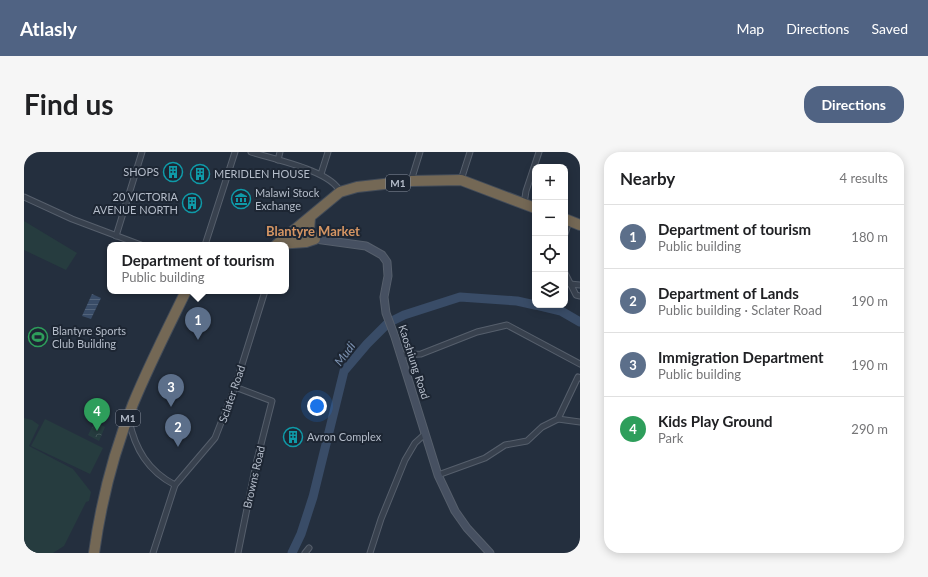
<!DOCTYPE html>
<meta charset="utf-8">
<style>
body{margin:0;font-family:Lato,sans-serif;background:#f6f6f6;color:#202124}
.controls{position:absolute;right:12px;top:12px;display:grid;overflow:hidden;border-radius:8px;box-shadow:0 2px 10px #0003}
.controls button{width:36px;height:36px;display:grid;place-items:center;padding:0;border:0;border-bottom:1px solid #e0e0e0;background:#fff;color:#202124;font:20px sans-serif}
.you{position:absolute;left:293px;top:254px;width:14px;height:14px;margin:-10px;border:3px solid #fff;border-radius:50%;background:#1a73e8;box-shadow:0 0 0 6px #1a73e833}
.badge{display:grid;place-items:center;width:26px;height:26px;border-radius:50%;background:#506383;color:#fff;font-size:13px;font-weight:700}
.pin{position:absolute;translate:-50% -33px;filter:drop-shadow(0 1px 2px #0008)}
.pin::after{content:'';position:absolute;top:21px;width:14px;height:12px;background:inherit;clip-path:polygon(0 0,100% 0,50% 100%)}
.popup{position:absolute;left:83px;top:90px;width:182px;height:52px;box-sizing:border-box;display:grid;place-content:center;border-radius:8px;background:#fff;filter:drop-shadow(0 1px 3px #0005);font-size:13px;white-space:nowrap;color:#757577}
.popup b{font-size:15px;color:#202124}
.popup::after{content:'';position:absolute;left:50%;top:100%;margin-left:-8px;border:8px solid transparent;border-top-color:#fff}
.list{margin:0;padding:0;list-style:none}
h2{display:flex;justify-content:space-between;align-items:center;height:52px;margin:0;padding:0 16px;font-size:17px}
h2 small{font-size:13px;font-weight:400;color:#757577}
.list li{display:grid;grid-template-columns:26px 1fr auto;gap:12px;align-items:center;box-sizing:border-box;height:64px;padding:0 16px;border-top:1px solid #e0e0e0}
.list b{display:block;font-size:15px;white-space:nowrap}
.list p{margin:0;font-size:13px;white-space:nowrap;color:#757577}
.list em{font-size:13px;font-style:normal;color:#757577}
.icon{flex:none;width:22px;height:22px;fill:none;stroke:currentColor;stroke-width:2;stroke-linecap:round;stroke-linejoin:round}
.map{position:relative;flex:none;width:556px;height:401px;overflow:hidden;border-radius:16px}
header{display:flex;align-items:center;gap:24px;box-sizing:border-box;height:56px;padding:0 20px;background:#506383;color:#fff}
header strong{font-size:19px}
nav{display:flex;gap:22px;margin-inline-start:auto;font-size:14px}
.intro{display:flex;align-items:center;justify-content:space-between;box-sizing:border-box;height:96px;padding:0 24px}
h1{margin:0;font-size:28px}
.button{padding:10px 18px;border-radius:16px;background:#506383;color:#fff;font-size:14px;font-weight:700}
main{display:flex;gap:24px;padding:0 24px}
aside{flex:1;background:#fff;border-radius:16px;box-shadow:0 2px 10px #0003}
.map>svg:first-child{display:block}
.grass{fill:#263c3f}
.forest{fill:url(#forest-crowns)}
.water{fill:url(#water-rules)}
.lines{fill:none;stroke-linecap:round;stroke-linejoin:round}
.river{stroke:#394c67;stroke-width:9}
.street-casing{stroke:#565f6c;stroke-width:7}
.secondary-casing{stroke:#565f6c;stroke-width:9}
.highway-casing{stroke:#434c59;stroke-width:12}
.street{stroke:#38414e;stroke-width:5}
.secondary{stroke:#465061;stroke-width:7}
.highway{stroke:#746855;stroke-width:10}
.labels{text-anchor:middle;stroke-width:4;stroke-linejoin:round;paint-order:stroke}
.shield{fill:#1d2633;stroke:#878f9c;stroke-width:1}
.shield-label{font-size:10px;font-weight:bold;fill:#b4bcc9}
.poi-label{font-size:11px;fill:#b4bcc9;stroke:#1d2633;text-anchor:start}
.street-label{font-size:11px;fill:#b4bcc9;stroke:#1d2633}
.water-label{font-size:12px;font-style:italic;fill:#7c92b1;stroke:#1d2633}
.quarter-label{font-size:13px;font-weight:bold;fill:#d59563;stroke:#1d2633}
</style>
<header>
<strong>Atlasly</strong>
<nav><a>Map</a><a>Directions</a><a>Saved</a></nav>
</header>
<div class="intro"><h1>Find us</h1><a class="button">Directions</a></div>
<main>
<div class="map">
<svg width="556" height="401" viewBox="0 0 556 401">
<defs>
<pattern id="forest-crowns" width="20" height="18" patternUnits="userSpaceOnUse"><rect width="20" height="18" fill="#263c3f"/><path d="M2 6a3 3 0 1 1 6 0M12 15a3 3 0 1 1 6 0" fill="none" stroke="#435659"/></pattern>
<pattern id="water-rules" width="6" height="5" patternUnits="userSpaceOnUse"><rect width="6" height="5" fill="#394c67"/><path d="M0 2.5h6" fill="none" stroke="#53647b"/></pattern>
</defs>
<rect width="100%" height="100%" fill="#242f3e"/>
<g class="grass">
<polygon points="0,69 53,101 42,118 0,98"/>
<polygon points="0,266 8,268 15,273 5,294 49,317 67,340 65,349 62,350 40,394 29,401 0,401"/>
<polygon points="21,267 79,296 66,322 7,294"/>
</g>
<polygon class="forest" points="71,270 81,275 75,289 64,283"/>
<polygon class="water" points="68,142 77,146 67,167 58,164"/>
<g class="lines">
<g class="river">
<polyline points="512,153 537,159 556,170"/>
<polyline points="268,401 277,382 289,345 320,219 343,192 364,171 380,163 436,145 493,149 511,153"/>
</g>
<defs>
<g id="street">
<path d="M227,0c22,7 81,19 89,40"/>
<polyline points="254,8 256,0"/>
<polyline points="297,22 304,0"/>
<polyline points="437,28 446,0"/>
<polyline points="387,29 396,0"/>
<polyline points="0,45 48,67 117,93"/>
<polyline points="500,52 502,39 515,0"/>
<polyline points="541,82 545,69"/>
<polyline points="92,84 118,0"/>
<polyline points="181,93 211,0"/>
<polyline points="541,121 552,143 556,144"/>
<polyline points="546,132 556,133"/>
<polyline points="377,203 397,202 453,180 483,173 556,212"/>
<polyline points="211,235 248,249 232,312 214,401"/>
<polyline points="534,267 554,225 556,226"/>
<path d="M105,268c6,29 19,51 46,65"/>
<polyline points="414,323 461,306 481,293 503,289 518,275 534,267 556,270"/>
<polyline points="129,401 151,333 191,286 211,235 241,139"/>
<polyline points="281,401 285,396"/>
<polyline points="346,401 357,367 381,308 391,291 401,282"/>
</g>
<polyline id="secondary" points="268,80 291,87 342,94 358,103 363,110 364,124 360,145 362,161 371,185 414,323 431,359 443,376 466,401"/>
<g id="highway">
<polyline points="541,67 556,73"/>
<polyline points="254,92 282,90 291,87 285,78 286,66"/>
<polyline points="252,93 316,40 333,35 387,29 437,28 511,56"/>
<path d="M70,401c7,-51 20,-102 39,-149 16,-39 35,-76 53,-113"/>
</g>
</defs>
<use href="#street" class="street-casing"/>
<use href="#secondary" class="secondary-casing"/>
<use href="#highway" class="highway-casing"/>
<use href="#street" class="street"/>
<use href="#secondary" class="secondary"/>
<use href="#highway" class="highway"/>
</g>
<defs>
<symbol id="building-ring" viewBox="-11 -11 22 22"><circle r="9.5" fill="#1d2633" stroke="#0f9aa8" stroke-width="1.5"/><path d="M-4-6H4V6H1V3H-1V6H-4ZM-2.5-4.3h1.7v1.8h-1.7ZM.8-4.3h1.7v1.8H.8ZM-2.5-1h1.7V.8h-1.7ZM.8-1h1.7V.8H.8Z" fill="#0f9aa8"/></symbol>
<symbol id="museum-ring" viewBox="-11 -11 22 22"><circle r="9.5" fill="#1d2633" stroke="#0f9aa8" stroke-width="1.5"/><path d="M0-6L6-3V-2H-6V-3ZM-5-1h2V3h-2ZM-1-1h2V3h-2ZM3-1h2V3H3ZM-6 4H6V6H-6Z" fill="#0f9aa8"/></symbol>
<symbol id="stadium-ring" viewBox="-11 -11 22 22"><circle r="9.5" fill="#1d2633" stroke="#2e9e5b" stroke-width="1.5"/><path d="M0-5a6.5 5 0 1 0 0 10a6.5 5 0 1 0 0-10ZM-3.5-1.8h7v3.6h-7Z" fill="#2e9e5b"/></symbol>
</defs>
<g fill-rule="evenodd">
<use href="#building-ring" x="138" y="9" width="22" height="22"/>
<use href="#building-ring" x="165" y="11" width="22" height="22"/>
<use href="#museum-ring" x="206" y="36" width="22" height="22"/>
<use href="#building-ring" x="157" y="40" width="22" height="22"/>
<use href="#stadium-ring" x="3" y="174" width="22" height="22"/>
<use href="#building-ring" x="258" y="274" width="22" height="22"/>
</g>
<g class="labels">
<g class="shield">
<rect x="362" y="23" width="24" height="16" rx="3"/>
<rect x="92" y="258" width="24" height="16" rx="3"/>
</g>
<g class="shield-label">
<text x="374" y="35">M1</text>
<text x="104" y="270">M1</text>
</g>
<g class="poi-label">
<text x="135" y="24" text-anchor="end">SHOPS</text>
<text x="190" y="26">MERIDLEN HOUSE</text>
<text x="231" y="45">Malawi Stock<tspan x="231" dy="13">Exchange</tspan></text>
<text x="154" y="49" text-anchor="end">20 VICTORIA<tspan x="154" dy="13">AVENUE NORTH</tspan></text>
<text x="28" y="183">Blantyre Sports<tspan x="28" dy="13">Club Building</tspan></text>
<text x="283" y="289">Avron Complex</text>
</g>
<g class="street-label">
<text transform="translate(390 210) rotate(72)" y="4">Kaoshiung Road</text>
<text transform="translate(208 242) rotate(-71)" y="4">Sclater Road</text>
<text transform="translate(230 325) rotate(-77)" y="4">Browns Road</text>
</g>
<g class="water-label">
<text transform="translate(321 202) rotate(-53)" y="4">Mudi</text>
</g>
<g class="quarter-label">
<text x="289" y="84">Blantyre Market</text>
</g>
</g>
</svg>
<div class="controls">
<button>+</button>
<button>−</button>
<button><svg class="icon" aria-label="locate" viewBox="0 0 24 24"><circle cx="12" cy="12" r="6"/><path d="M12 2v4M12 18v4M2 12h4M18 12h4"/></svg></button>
<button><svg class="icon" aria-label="layers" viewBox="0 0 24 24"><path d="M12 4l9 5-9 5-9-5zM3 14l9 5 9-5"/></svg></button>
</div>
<div class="you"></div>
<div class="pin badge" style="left:174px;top:188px;background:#5c6f8a">1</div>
<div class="popup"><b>Department of tourism</b>Public building</div>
<div class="pin badge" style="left:154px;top:295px;background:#5c6f8a">2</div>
<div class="pin badge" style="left:147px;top:255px;background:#5c6f8a">3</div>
<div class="pin badge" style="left:73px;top:279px;background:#2e9e5b">4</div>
</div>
<aside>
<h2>Nearby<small>4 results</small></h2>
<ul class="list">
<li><span class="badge" style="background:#5c6f8a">1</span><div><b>Department of tourism</b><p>Public building</p></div><em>180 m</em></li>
<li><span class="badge" style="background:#5c6f8a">2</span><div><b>Department of Lands</b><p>Public building · Sclater Road</p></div><em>190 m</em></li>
<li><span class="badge" style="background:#5c6f8a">3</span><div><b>Immigration Department</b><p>Public building</p></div><em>190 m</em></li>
<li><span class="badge" style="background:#2e9e5b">4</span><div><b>Kids Play Ground</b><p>Park</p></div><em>290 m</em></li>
</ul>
</aside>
</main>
